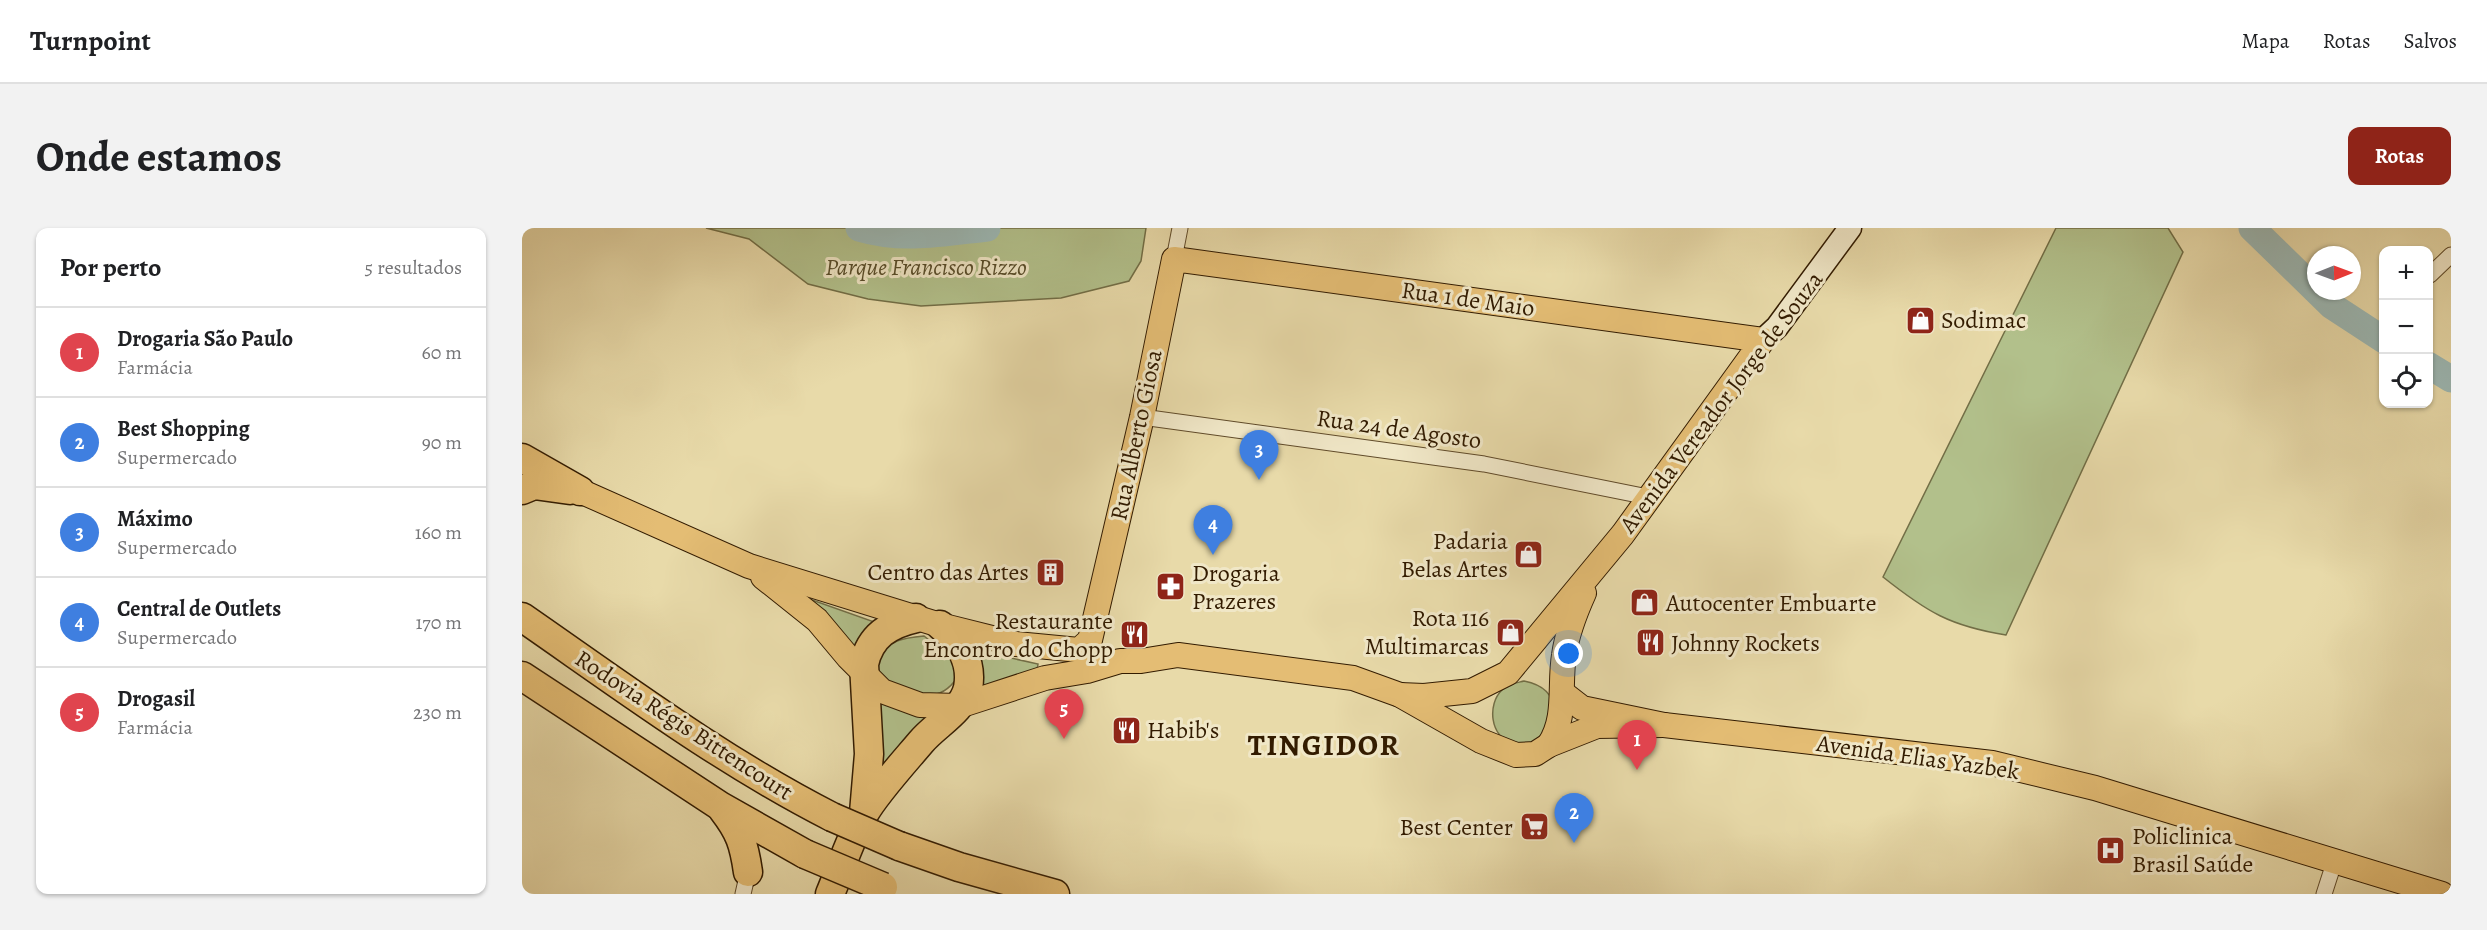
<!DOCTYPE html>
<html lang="pt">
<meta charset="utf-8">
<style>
body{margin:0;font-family:Alegreya,serif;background:#f2f2f2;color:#202124}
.controls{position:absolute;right:18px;top:18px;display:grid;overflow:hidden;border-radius:12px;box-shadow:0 2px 4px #0004}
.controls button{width:54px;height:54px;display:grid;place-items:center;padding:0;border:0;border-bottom:2px solid #e0e0e0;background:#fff;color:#202124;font:30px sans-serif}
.compass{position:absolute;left:1785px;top:18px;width:54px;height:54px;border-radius:50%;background:#fff;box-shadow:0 2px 4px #0004;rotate:89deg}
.you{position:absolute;left:1047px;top:426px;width:21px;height:21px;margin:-15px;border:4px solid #fff;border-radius:50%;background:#1a73e8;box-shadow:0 0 0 9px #1a73e833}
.badge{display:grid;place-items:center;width:39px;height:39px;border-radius:50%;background:#8f2418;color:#fff;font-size:20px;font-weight:700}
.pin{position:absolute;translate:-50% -50px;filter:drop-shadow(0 2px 3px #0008)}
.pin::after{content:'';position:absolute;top:32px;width:21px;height:18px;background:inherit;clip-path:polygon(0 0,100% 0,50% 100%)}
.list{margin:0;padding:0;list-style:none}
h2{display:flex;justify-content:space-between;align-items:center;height:78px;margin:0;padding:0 24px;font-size:26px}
h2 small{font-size:20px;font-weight:400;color:#757577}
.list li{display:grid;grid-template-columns:39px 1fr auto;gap:18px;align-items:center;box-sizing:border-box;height:90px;padding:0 24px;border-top:2px solid #e0e0e0}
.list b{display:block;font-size:22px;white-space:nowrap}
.list p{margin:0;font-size:20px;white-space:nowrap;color:#757577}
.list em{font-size:20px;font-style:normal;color:#757577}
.icon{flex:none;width:33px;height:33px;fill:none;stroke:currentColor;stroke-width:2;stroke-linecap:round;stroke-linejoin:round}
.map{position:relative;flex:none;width:1929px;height:666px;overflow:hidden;border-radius:12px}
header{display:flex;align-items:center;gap:36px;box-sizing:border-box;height:84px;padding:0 30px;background:#fff;border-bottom:2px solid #e0e0e0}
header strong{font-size:28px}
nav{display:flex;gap:33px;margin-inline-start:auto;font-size:21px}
.intro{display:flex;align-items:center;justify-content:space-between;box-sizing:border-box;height:144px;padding:0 36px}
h1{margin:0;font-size:42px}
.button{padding:15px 27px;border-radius:12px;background:#8f2418;color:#fff;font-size:21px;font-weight:700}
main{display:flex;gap:36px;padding:0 36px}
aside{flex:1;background:#fff;border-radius:12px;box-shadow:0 2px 4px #0004}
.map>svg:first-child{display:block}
.green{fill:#b2c08b;stroke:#726e46;stroke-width:1.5}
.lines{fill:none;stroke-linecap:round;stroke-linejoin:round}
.river{stroke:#9cb8b4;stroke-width:27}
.street-casing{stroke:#604b2a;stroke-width:17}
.secondary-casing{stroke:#321b00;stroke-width:25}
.primary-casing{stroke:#321b00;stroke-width:26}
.highway-casing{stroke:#321b00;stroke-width:31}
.street{stroke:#f0e7c7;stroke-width:15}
.secondary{stroke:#f0e7c7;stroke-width:22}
.primary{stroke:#e4bd74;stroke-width:24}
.highway{stroke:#e4bd74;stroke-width:28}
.highway-bridge-casing{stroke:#321b00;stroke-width:31;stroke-linecap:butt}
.highway-bridge{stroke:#e4bd74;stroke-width:28}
.labels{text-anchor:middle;stroke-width:6;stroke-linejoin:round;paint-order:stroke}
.park-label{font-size:24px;font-style:italic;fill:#584d2a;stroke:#f0e7c7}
.street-label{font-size:24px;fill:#321b00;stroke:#f0e7c7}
.poi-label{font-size:24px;fill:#321b00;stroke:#f0e7c7;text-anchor:start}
.district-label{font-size:30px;font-weight:bold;letter-spacing:1.5px;fill:#321b00;stroke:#f0e7c7}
</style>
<header>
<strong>Turnpoint</strong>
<nav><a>Mapa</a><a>Rotas</a><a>Salvos</a></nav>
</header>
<div class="intro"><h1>Onde estamos</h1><a class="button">Rotas</a></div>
<main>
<aside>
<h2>Por perto<small>5 resultados</small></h2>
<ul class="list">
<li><span class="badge" style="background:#e0444e">1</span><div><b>Drogaria São Paulo</b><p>Farmácia</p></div><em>60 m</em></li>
<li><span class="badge" style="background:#3f7fe0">2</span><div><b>Best Shopping</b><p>Supermercado</p></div><em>90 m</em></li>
<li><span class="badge" style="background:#3f7fe0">3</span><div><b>Máximo</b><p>Supermercado</p></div><em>160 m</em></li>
<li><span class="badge" style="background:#3f7fe0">4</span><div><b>Central de Outlets</b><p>Supermercado</p></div><em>170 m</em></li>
<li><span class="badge" style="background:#e0444e">5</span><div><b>Drogasil</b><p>Farmácia</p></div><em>230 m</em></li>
</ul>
</aside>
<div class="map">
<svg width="1929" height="666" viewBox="0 0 1929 666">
<rect width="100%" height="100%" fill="#e8daa9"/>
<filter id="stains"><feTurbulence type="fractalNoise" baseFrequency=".00333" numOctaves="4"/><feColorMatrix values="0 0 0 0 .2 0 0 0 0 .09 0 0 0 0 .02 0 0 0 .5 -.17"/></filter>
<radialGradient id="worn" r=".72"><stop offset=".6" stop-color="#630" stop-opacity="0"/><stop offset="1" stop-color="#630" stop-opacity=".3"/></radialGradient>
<g class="green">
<polygon points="184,0 624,0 619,33 607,53 539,70 399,78 346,71 286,56 227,11"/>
<path d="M1534,0h112l15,24 -177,383c-56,-9 -79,-23 -123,-58z"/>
<polygon points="276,367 358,396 332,428"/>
<path d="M402,408l29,23 4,19c-22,32 -50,12 -78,-1l-2,-18c13,-19 25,-21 47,-23z"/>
<polygon points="453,422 516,436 515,442 456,460"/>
<path d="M1002,453c20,4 29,13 32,33l-20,29c-7,0 -17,2 -24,0 -22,-6 -25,-39 -10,-53 6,-6 14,-7 22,-9z"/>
<polygon points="356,470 415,487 358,543"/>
</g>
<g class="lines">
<g class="river">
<path d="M337,0c43,13 84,5 128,0"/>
<polyline points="1730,0 1810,78 1862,112"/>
<polyline points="1906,137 1929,151"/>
</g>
<defs>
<g id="street">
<polyline points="652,31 658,0"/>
<polyline points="1908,47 1929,27"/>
<polyline points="620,189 962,236 1126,269"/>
<polyline points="221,666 226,644"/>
<polyline points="1802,666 1813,632"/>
</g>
<polyline id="secondary" points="1241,112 1255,99 1328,0"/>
<g id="primary">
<polyline points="58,263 227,338 418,397 494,416 557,422 568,412 620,189 652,31 1241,112 1101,306 986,445 950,463 902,468 878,467"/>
<polyline points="241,349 295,392 326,429 360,463 398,477 437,478 523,450 565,443 598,433 619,433 656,427 831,450 878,467 959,513 994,527 1013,526 1027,517 1075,498 1142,497"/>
<polyline points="1042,466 1060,480 1142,497 1470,535 1573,560 1920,666"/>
<path d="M1027,517c18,-27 10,-59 15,-90 3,-22 11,-42 20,-62"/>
</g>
<g id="highway">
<polyline points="0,230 58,263"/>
<polyline points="0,262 12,257 48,262"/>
<path d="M0,389c101,70 200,144 310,200"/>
<polyline points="0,448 198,578 283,626"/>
<path d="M201,582c17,22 21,34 25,62"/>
<path d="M342,585l5,-59 -5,-90c6,-28 25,-40 52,-46"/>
<polyline points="377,618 437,639 533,666"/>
<path d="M308,666c11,-26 20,-55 34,-80 11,-20 41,-53 57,-72 15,-18 41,-30 47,-54 5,-26 -9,-48 -28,-63"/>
</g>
</defs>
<use href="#street" class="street-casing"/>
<use href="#secondary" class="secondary-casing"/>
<use href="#primary" class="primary-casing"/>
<use href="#highway" class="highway-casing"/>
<use href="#street" class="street"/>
<use href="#secondary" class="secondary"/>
<use href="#primary" class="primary"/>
<use href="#highway" class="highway"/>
<defs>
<g id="highway-bridge">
<polyline points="310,589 377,618"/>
<polyline points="283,626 361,659"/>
</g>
</defs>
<use href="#highway-bridge" class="highway-bridge-casing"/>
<use href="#highway-bridge" class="highway-bridge"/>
</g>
<defs>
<symbol id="shop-square" viewBox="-11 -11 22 22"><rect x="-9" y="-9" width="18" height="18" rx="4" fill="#8f2418" stroke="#f0e7c7"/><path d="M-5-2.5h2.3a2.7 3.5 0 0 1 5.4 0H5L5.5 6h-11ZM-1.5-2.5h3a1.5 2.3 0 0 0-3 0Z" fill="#fff"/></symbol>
<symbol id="building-square" viewBox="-11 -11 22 22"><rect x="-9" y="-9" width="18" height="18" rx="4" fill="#8f2418" stroke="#f0e7c7"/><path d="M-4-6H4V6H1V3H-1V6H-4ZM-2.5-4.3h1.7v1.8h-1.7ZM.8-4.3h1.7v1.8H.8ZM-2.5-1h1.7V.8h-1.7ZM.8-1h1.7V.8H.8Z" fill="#fff"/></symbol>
<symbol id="pharmacy-square" viewBox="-11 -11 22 22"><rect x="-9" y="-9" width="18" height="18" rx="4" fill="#8f2418" stroke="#f0e7c7"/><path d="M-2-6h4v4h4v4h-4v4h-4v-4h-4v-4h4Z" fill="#fff"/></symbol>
<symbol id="restaurant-square" viewBox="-11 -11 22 22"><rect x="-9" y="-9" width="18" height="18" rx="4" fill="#8f2418" stroke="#f0e7c7"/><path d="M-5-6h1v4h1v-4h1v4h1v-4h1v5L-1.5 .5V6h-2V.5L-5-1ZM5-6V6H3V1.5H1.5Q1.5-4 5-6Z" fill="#fff"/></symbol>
<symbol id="supermarket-square" viewBox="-11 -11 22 22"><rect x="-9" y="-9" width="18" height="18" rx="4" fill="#8f2418" stroke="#f0e7c7"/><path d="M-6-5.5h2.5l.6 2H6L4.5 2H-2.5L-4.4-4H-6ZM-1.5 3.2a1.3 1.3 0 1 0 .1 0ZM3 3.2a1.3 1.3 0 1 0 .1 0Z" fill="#fff"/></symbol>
<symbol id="hospital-square" viewBox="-11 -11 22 22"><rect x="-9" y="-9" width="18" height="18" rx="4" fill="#8f2418" stroke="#f0e7c7"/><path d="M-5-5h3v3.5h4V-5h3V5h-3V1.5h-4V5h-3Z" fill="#fff"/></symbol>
</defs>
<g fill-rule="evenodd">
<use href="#shop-square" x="1382" y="76" width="33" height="33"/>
<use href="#shop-square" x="990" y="310" width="33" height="33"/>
<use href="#building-square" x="512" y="328" width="33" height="33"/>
<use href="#pharmacy-square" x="632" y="342" width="33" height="33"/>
<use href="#shop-square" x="1106" y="358" width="33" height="33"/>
<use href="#shop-square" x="972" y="388" width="33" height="33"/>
<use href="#restaurant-square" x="596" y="390" width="33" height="33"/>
<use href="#restaurant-square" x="1112" y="398" width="33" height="33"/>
<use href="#restaurant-square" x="588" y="486" width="33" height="33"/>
<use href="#supermarket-square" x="996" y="582" width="33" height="33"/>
<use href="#hospital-square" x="1572" y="606" width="33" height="33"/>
</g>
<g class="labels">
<g class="park-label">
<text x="404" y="47">Parque Francisco Rizzo</text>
</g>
<g class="street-label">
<text transform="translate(946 71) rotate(8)" y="8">Rua 1 de Maio</text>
<text transform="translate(1199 174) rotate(-53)" y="8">Avenida Vereador Jorge de Souza</text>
<text transform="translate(877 201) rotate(8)" y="8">Rua 24 de Agosto</text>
<text transform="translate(614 207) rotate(-78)" y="8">Rua Alberto Giosa</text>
<text transform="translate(162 497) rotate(33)" y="8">Rodovia Régis Bittencourt</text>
<text transform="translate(1396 529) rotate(8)" y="8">Avenida Elias Yazbek</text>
</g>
<g class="poi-label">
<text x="1419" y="100">Sodimac</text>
<text x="986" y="321" text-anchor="end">Padaria<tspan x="986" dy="28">Belas Artes</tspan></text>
<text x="507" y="352" text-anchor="end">Centro das Artes</text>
<text x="670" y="353">Drogaria<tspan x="670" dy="28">Prazeres</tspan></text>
<text x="1144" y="383">Autocenter Embuarte</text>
<text x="967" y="398" text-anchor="end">Rota 116<tspan x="967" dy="28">Multimarcas</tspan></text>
<text x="591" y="401" text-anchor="end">Restaurante<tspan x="591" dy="28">Encontro do Chopp</tspan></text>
<text x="1149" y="423">Johnny Rockets</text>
<text x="625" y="510">Habib's</text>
<text x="991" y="607" text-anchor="end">Best Center</text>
<text x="1610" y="616">Policlinica<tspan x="1610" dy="28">Brasil Saúde</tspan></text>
</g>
<g class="district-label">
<text x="802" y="527">TINGIDOR</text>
</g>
</g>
<rect width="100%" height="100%" filter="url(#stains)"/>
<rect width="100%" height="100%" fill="url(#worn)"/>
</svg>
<div class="controls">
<button>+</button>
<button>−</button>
<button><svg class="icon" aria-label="locate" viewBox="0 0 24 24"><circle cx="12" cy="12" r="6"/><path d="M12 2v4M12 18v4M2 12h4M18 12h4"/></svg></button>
</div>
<svg class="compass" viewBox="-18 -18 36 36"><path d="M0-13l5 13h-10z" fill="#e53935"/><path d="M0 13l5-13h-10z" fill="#757577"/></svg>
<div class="you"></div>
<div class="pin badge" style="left:1115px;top:542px;background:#e0444e">1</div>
<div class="pin badge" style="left:1052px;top:615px;background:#3f7fe0">2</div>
<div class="pin badge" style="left:737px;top:252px;background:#3f7fe0">3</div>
<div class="pin badge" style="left:691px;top:327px;background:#3f7fe0">4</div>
<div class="pin badge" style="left:542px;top:511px;background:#e0444e">5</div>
</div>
</main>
